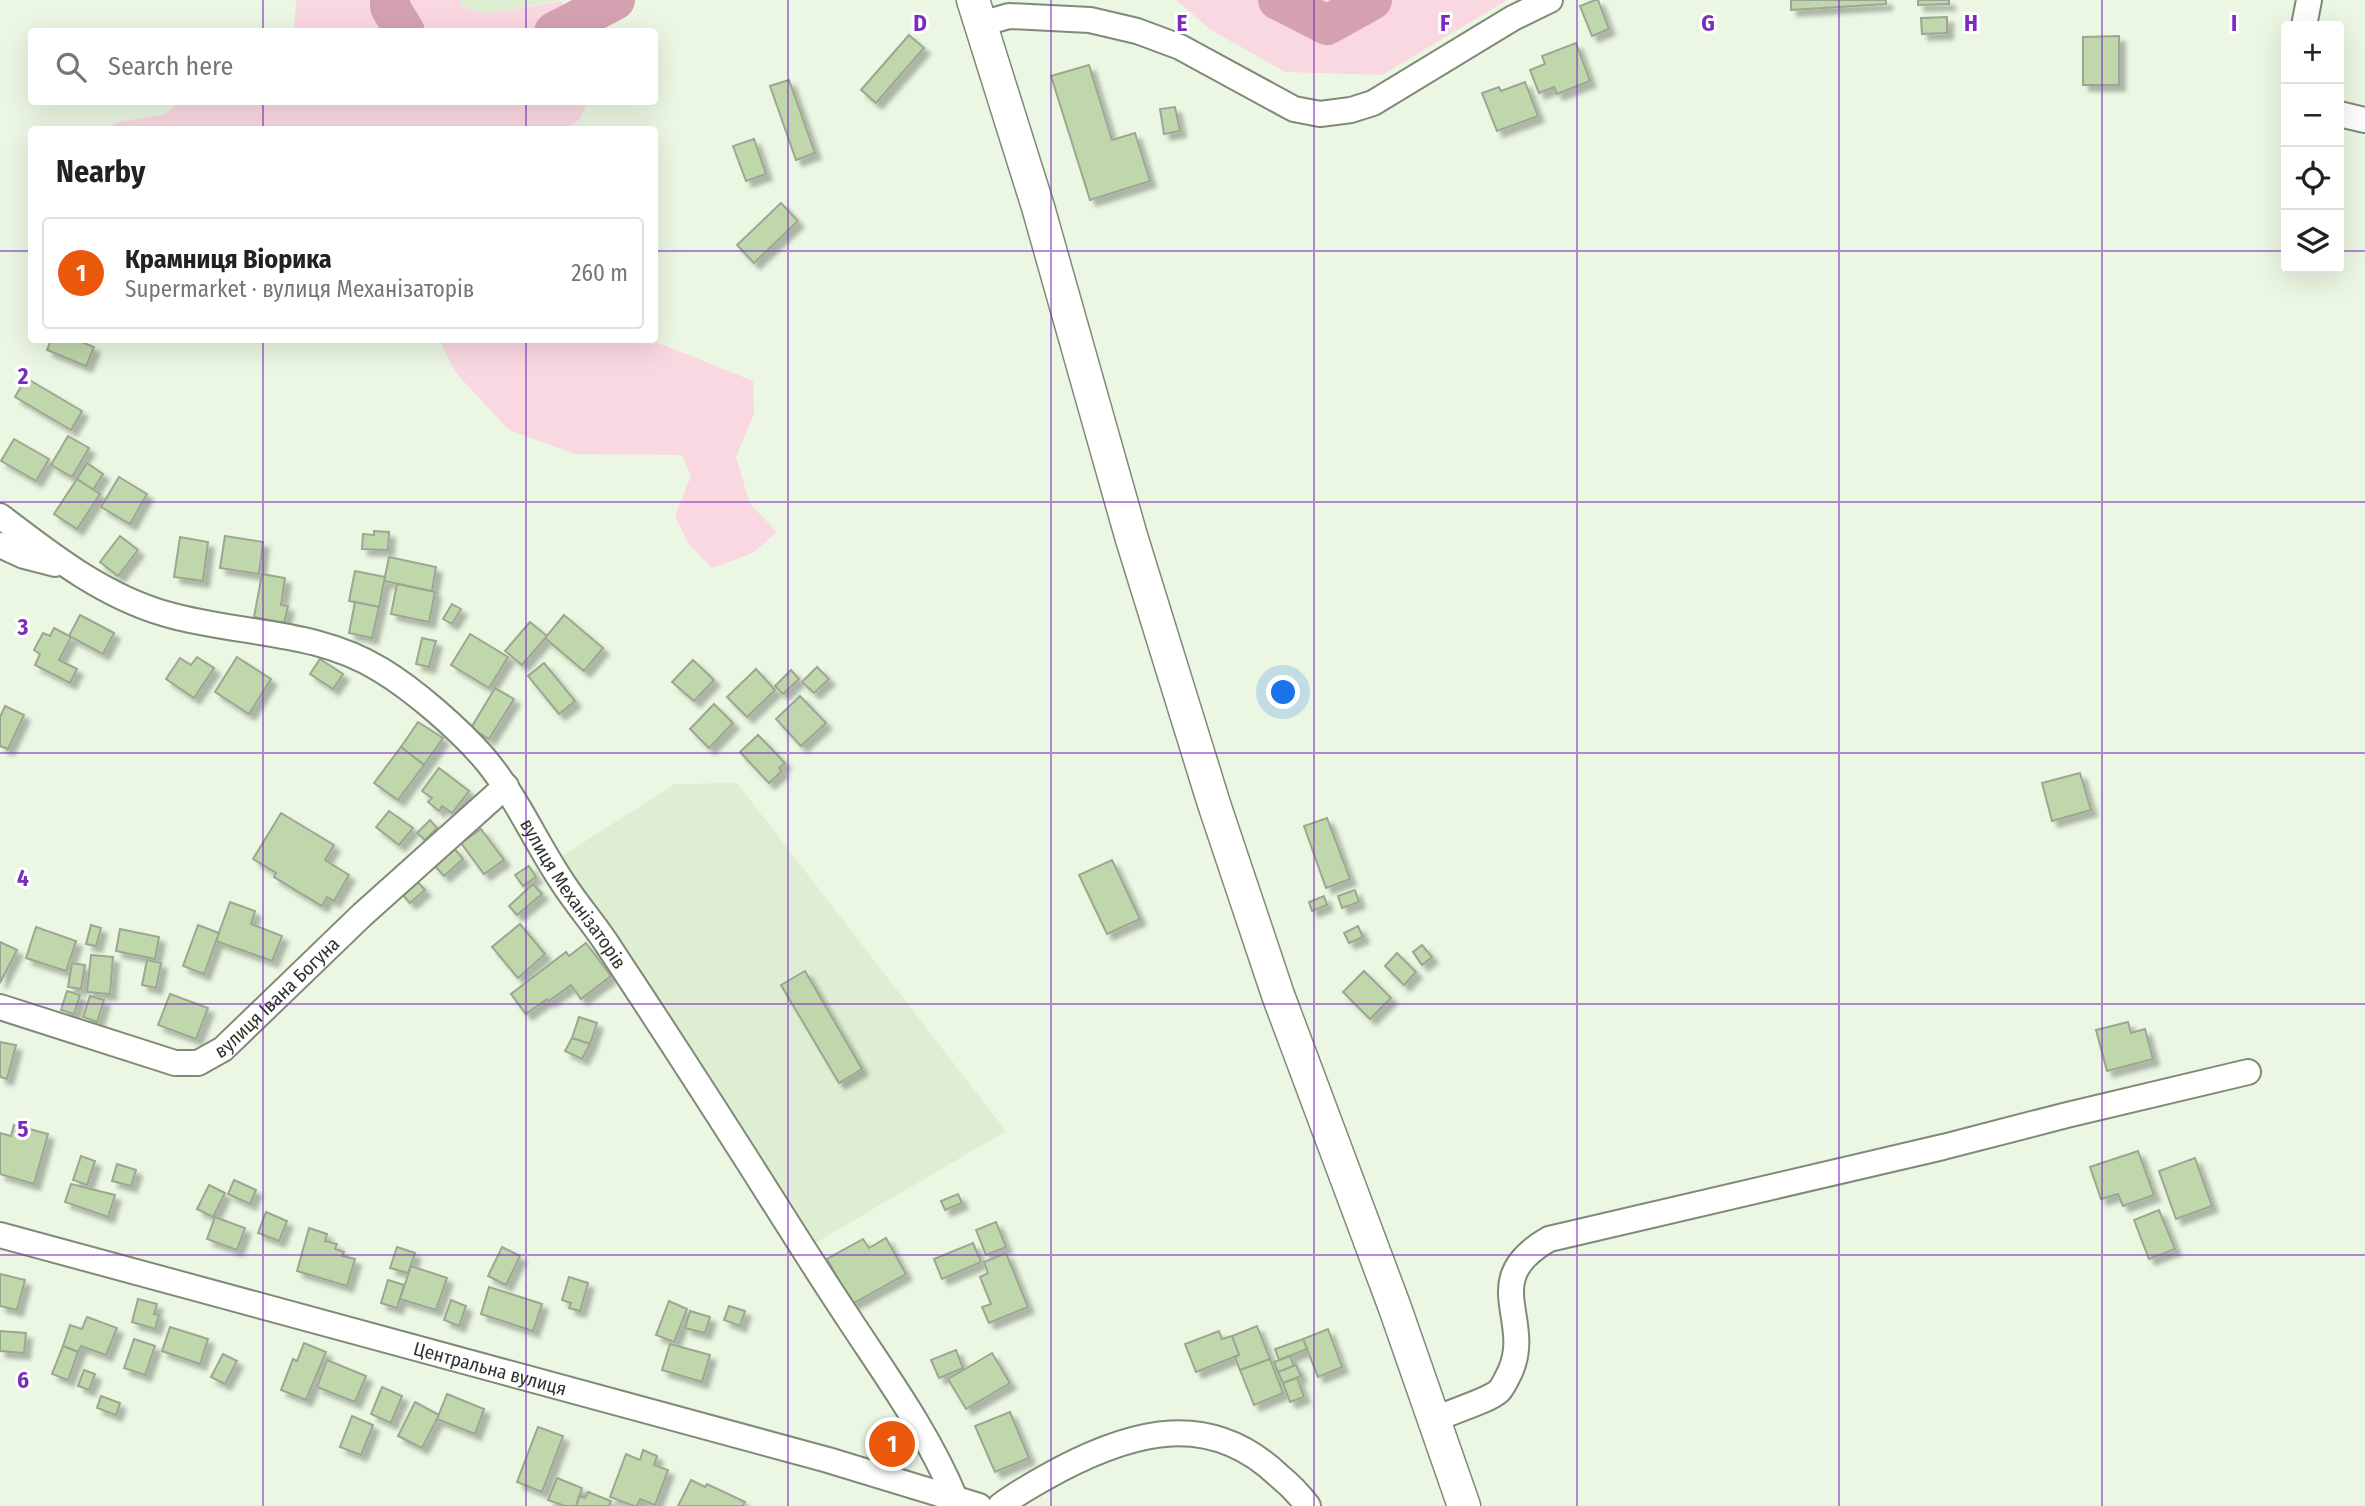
<!DOCTYPE html>
<meta charset="utf-8">
<style>
body{margin:0;font-family:"Fira Sans Condensed",sans-serif;background:#f2f2f2;color:#222}
.controls{position:absolute;right:21px;top:21px;display:grid;overflow:hidden;border-radius:7px;box-shadow:0 7px 28px #0002}
.controls button{width:63px;height:63px;display:grid;place-items:center;padding:0;border:0;border-bottom:2px solid #e0e0e0;background:#fff;color:#222;font:35px sans-serif}
.you{position:absolute;left:1284px;top:693px;width:24px;height:24px;margin:-18px;border:5px solid #fff;border-radius:50%;background:#1a73e8;box-shadow:0 0 0 10px #1a73e833}
.badge{display:grid;place-items:center;width:46px;height:46px;border-radius:50%;background:#ea580c;color:#fff;font-size:23px;font-weight:700}
.pin{position:absolute;translate:-50% -50%;border:4px solid #fff;box-shadow:0 2px 7px #0006}
.list{margin:0;padding:0;list-style:none}
h2{display:flex;justify-content:space-between;align-items:center;height:91px;margin:0;padding:0 28px;font-size:30px}
h2 small{font-size:23px;font-weight:400;color:#767676}
.list li{display:grid;grid-template-columns:46px 1fr auto;gap:21px;align-items:center;box-sizing:border-box;height:112px;margin:0 14px 14px;padding:0 14px;border:2px solid #e0e0e0;border-radius:7px}
.list b{display:block;font-size:26px;white-space:nowrap}
.list p{margin:0;font-size:23px;white-space:nowrap;color:#767676}
.list em{font-size:23px;font-style:normal;color:#767676}
.icon{flex:none;width:38px;height:38px;fill:none;stroke:currentColor;stroke-width:2;stroke-linecap:round;stroke-linejoin:round}
.map{position:relative;flex:none;width:2365px;height:1506px;overflow:hidden}
.search{position:absolute;background:#fff;box-shadow:0 7px 28px #0002;left:28px;top:28px;width:630px;height:77px;display:flex;align-items:center;gap:18px;box-sizing:border-box;padding:0 24px;border-radius:7px;color:#767676;font-size:26px}
.panel{position:absolute;background:#fff;box-shadow:0 7px 28px #0002;left:28px;top:126px;width:630px;height:217px;border-radius:7px}
.map>svg:first-child{display:block}
.built{fill:#deeed3}
.green{fill:#fad8e2}
.lines{fill:none;stroke-linecap:round;stroke-linejoin:round}
.river{stroke:#d5a1b1;stroke-width:40}
.building{fill:#bfd7aa;stroke:#9ca793;stroke-width:2;filter:url(#shadow)}
.minor-casing{stroke:#7f8a77;stroke-width:28}
.major-casing{stroke:#7f8a77;stroke-width:35}
.minor{stroke:#fff;stroke-width:24}
.major{stroke:#fff;stroke-width:32}
.grid{fill:none;stroke:#7b2cbf;stroke-width:2;stroke-opacity:0.55}
.labels{text-anchor:middle;stroke-width:6;stroke-linejoin:round;paint-order:stroke}
.street-label{font-size:19px;fill:#30342c;stroke:#fff}
.grid-label{font-size:23px;text-anchor:middle;font-weight:bold;fill:#7b2cbf;stroke:#fff;stroke-width:6;stroke-linejoin:round;paint-order:stroke}
</style>
<div class="map">
<svg width="2365" height="1506" viewBox="0 0 2365 1506">
<defs>
<filter id="shadow"><feDropShadow dx="6" dy="6" stdDeviation="2" flood-color="#0004"/></filter>
</defs>
<rect width="100%" height="100%" fill="#ebf7e2"/>
<g class="built">
<polygon points="459,0 561,0 485,14 458,3"/>
<polygon points="737,783 1006,1131 812,1245 559,858 675,784"/>
</g>
<g class="green">
<polygon points="296,0 459,0 459,4 485,14 560,1 593,31 294,31"/>
<polygon points="1176,0 1507,0 1382,75 1285,72 1211,30"/>
<polygon points="180,102 587,102 580,119 565,129 110,129 114,123 164,115"/>
<polygon points="439,340 651,340 753,381 754,414 736,457 750,504 777,532 753,553 712,568 688,543 675,516 691,476 682,455 575,454 509,430 456,373"/>
</g>
<g class="lines">
<g class="river">
<polyline points="390,0 390,7 405,32"/>
<polyline points="1278,0 1327,25 1372,0"/>
<polyline points="554,32 615,0"/>
</g>
</g>
<g class="building">
<polygon points="1595,0 1598,0 1609,29 1592,36 1580,6"/>
<polygon points="1791,0 1886,0 1886,4 1791,10"/>
<polygon points="1918,0 1949,0 1949,4 1918,5"/>
<polygon points="1947,17 1947,33 1922,34 1921,18"/>
<polygon points="909,35 924,48 876,103 861,90"/>
<polygon points="2119,36 2119,85 2083,85 2083,37"/>
<polygon points="1576,43 1590,81 1557,94 1554,87 1539,93 1530,70 1545,64 1542,56"/>
<polygon points="1089,65 1112,140 1135,133 1150,181 1090,200 1051,76"/>
<polygon points="789,80 815,153 796,160 770,86"/>
<polygon points="1525,82 1538,116 1497,131 1482,93 1499,87 1501,91"/>
<polygon points="1175,107 1180,131 1164,134 1160,109"/>
<polygon points="754,139 766,174 746,181 733,146"/>
<polygon points="781,203 798,221 754,263 737,245"/>
<polygon points="51,340 77,340 94,347 86,366 47,350"/>
<polygon points="26,378 82,411 71,430 15,397"/>
<polygon points="68,436 89,448 72,477 51,465"/>
<polygon points="14,439 49,459 36,481 1,461"/>
<polygon points="87,463 103,474 93,490 77,479"/>
<polygon points="119,477 147,494 130,524 101,507"/>
<polygon points="77,479 100,494 77,529 54,514"/>
<polygon points="374,531 389,532 388,550 362,549 363,534 374,535"/>
<polygon points="120,536 138,550 118,576 100,562"/>
<polygon points="225,536 263,542 259,574 220,568"/>
<polygon points="180,537 208,542 203,581 174,577"/>
<polygon points="389,557 436,567 432,591 384,581"/>
<polygon points="355,571 385,577 379,607 349,601"/>
<polygon points="262,574 285,578 281,605 288,606 284,623 254,617"/>
<polygon points="397,584 435,592 429,622 391,614"/>
<polygon points="355,602 379,607 372,638 349,633"/>
<polygon points="452,604 461,609 452,624 443,619"/>
<polygon points="80,615 114,633 103,654 69,636"/>
<polygon points="564,615 603,648 584,671 545,638"/>
<polygon points="530,622 547,636 522,665 505,651"/>
<polygon points="54,628 71,637 59,660 77,669 70,683 35,665 40,654 34,650 43,633 50,636"/>
<polygon points="470,634 508,657 489,688 451,665"/>
<polygon points="422,638 436,641 429,667 416,664"/>
<polygon points="197,657 214,668 194,698 166,679 180,658 191,665"/>
<polygon points="237,657 271,679 249,714 215,692"/>
<polygon points="320,659 343,674 333,689 310,674"/>
<polygon points="693,660 714,680 694,701 672,682"/>
<polygon points="544,663 575,701 559,714 528,676"/>
<polygon points="817,667 829,679 814,693 802,682"/>
<polygon points="756,669 775,690 747,717 727,697"/>
<polygon points="791,670 799,679 783,694 775,686"/>
<polygon points="495,688 514,699 489,739 471,728"/>
<polygon points="800,696 826,723 801,746 776,719"/>
<polygon points="714,704 733,723 709,748 690,729"/>
<polygon points="5,706 24,715 8,749 0,746 0,717"/>
<polygon points="418,722 443,738 424,765 401,747"/>
<polygon points="758,735 785,763 779,768 782,771 769,783 740,752"/>
<polygon points="401,747 424,765 398,800 374,783"/>
<polygon points="439,768 469,791 452,813 442,806 439,811 428,802 432,798 422,791"/>
<polygon points="2080,773 2091,810 2052,821 2042,783"/>
<polygon points="389,811 413,828 399,845 376,827"/>
<polygon points="281,813 334,845 325,860 349,875 334,901 327,897 322,906 274,877 276,873 253,859"/>
<polygon points="1327,818 1350,879 1326,888 1304,826"/>
<polygon points="430,820 437,828 425,840 417,833"/>
<polygon points="481,829 504,860 484,874 461,843"/>
<polygon points="453,847 463,859 444,876 433,864"/>
<polygon points="1112,860 1140,919 1107,934 1079,875"/>
<polygon points="529,866 536,877 523,886 515,875"/>
<polygon points="417,881 425,890 410,903 402,894"/>
<polygon points="533,884 542,894 517,915 509,906"/>
<polygon points="1355,890 1359,902 1342,908 1338,896"/>
<polygon points="1324,896 1327,905 1312,911 1309,902"/>
<polygon points="230,902 255,911 251,924 282,936 272,961 216,941"/>
<polygon points="520,924 545,954 518,978 492,947"/>
<polygon points="91,925 101,928 96,946 86,944"/>
<polygon points="198,925 219,933 204,974 183,966"/>
<polygon points="1358,926 1363,937 1349,943 1344,933"/>
<polygon points="36,927 76,941 66,971 26,958"/>
<polygon points="120,929 159,937 155,959 116,951"/>
<polygon points="0,942 17,950 0,983"/>
<polygon points="586,943 611,976 581,999 571,985 549,1001 547,999 526,1014 511,994 566,952 569,956"/>
<polygon points="1422,945 1432,957 1422,965 1413,952"/>
<polygon points="1397,953 1416,972 1404,985 1385,966"/>
<polygon points="91,955 113,957 110,994 87,992"/>
<polygon points="147,960 161,963 156,988 142,985"/>
<polygon points="72,963 85,965 81,989 68,987"/>
<polygon points="805,971 862,1069 839,1083 781,985"/>
<polygon points="1364,971 1391,998 1370,1019 1343,992"/>
<polygon points="67,991 80,995 74,1014 61,1010"/>
<polygon points="170,994 208,1008 196,1039 158,1025"/>
<polygon points="90,996 104,1000 97,1022 83,1017"/>
<polygon points="579,1017 597,1023 590,1044 572,1038"/>
<polygon points="2128,1022 2131,1033 2145,1029 2153,1059 2107,1071 2096,1030"/>
<polygon points="572,1038 590,1044 582,1059 565,1051"/>
<polygon points="0,1042 16,1045 7,1079 0,1077"/>
<polygon points="14,1125 48,1134 34,1184 0,1174 0,1133 11,1136"/>
<polygon points="2138,1151 2154,1195 2123,1206 2118,1194 2101,1199 2090,1167"/>
<polygon points="81,1156 95,1161 87,1185 73,1180"/>
<polygon points="2195,1158 2212,1206 2176,1219 2159,1171"/>
<polygon points="117,1164 136,1170 131,1186 112,1181"/>
<polygon points="234,1180 256,1190 250,1204 228,1194"/>
<polygon points="71,1184 115,1195 108,1217 65,1202"/>
<polygon points="209,1185 225,1193 213,1217 197,1209"/>
<polygon points="958,1194 962,1203 945,1210 941,1201"/>
<polygon points="2159,1210 2175,1249 2149,1259 2134,1220"/>
<polygon points="266,1212 287,1221 279,1241 258,1233"/>
<polygon points="215,1217 245,1228 237,1250 207,1239"/>
<polygon points="996,1222 1006,1247 986,1255 976,1230"/>
<polygon points="309,1228 327,1234 325,1241 337,1244 335,1249 344,1252 342,1256 355,1259 347,1286 297,1271"/>
<polygon points="886,1238 906,1274 852,1304 827,1259 863,1239 869,1248"/>
<polygon points="973,1243 981,1262 942,1279 934,1259"/>
<polygon points="397,1247 415,1253 408,1273 390,1268"/>
<polygon points="502,1247 520,1256 506,1285 488,1276"/>
<polygon points="1006,1253 1028,1307 989,1323 982,1307 991,1304 980,1277 988,1273 984,1262"/>
<polygon points="411,1266 447,1278 436,1310 400,1299"/>
<polygon points="0,1274 25,1280 17,1310 0,1306"/>
<polygon points="569,1277 588,1283 580,1311 569,1308 571,1303 562,1300"/>
<polygon points="388,1280 404,1285 397,1308 381,1303"/>
<polygon points="489,1287 542,1304 533,1331 481,1314"/>
<polygon points="138,1299 157,1304 154,1314 159,1315 155,1329 132,1322"/>
<polygon points="451,1300 466,1306 459,1326 444,1320"/>
<polygon points="669,1301 687,1309 674,1342 656,1335"/>
<polygon points="729,1306 745,1311 740,1326 724,1320"/>
<polygon points="690,1311 710,1317 705,1333 685,1328"/>
<polygon points="87,1317 117,1328 106,1355 81,1346 78,1352 63,1346 70,1325 82,1329"/>
<polygon points="1257,1326 1270,1359 1240,1370 1235,1357 1239,1355 1232,1336"/>
<polygon points="170,1327 208,1339 200,1364 162,1351"/>
<polygon points="1328,1329 1342,1367 1318,1377 1303,1339"/>
<polygon points="0,1331 26,1333 24,1353 0,1351"/>
<polygon points="1219,1331 1222,1339 1232,1336 1239,1355 1196,1372 1185,1344"/>
<polygon points="134,1339 155,1346 145,1375 124,1368"/>
<polygon points="1303,1339 1307,1349 1279,1360 1275,1349"/>
<polygon points="304,1343 326,1352 306,1400 281,1390 293,1359 297,1361"/>
<polygon points="670,1344 710,1355 702,1382 662,1370"/>
<polygon points="63,1346 78,1352 68,1380 52,1374"/>
<polygon points="956,1350 963,1368 939,1378 931,1360"/>
<polygon points="992,1353 1010,1383 966,1409 948,1379"/>
<polygon points="223,1354 237,1361 225,1384 211,1377"/>
<polygon points="1290,1356 1294,1366 1278,1372 1274,1362"/>
<polygon points="1270,1359 1283,1393 1254,1405 1240,1370"/>
<polygon points="327,1360 366,1376 355,1402 317,1387"/>
<polygon points="1296,1365 1301,1376 1283,1383 1278,1372"/>
<polygon points="84,1370 95,1374 89,1390 78,1386"/>
<polygon points="1297,1378 1304,1397 1290,1402 1283,1383"/>
<polygon points="382,1387 402,1396 391,1423 371,1414"/>
<polygon points="447,1394 484,1409 475,1434 437,1419"/>
<polygon points="101,1396 120,1403 116,1415 97,1408"/>
<polygon points="415,1402 439,1415 422,1448 398,1436"/>
<polygon points="1010,1412 1029,1458 995,1472 975,1426"/>
<polygon points="352,1416 373,1425 361,1455 340,1447"/>
<polygon points="538,1427 563,1436 542,1492 517,1482"/>
<polygon points="643,1450 657,1456 654,1465 668,1470 655,1505 640,1499 637,1506 634,1506 610,1497 626,1454 640,1460"/>
<polygon points="557,1478 582,1488 576,1506 565,1506 548,1500"/>
<polygon points="691,1480 705,1487 707,1484 745,1502 743,1506 678,1506"/>
<polygon points="588,1492 611,1501 609,1506 576,1506 580,1496 585,1498"/>
</g>
<g class="lines">
<defs>
<g id="minor">
<polyline points="981,24 1009,16 1090,20 1137,31 1180,47 1294,109 1320,114 1351,110 1373,103 1513,18 1550,0"/>
<polyline points="2304,26 2309,0"/>
<polyline points="2339,114 2365,120"/>
<path id="s1" d="M0,516c51,39 103,80 166,98 72,21 149,15 215,56 33,20 77,58 103,88 32,38 50,81 77,122 15,24 35,46 50,70 45,68 89,136 133,205 35,55 69,110 105,164 38,58 79,114 106,179"/>
<polyline points="0,545 24,556 55,564"/>
<path id="s2" d="M0,1007l175,56h23l25,-14 139,-134 144,-129"/>
<path id="s3" d="M0,1235l828,225 151,46"/>
<path d="M1435,1419c13,-6 55,-19 64,-28 4,-4 8,-13 11,-19 24,-53 -33,-92 39,-133l394,-92 124,-32 181,-43"/>
<path d="M1000,1506c18,-14 39,-25 59,-36 76,-40 151,-59 219,5 11,9 21,19 30,31"/>
</g>
<polyline id="major" points="973,0 1038,207 1131,536 1214,804 1278,995 1395,1308 1464,1506"/>
</defs>
<use href="#minor" class="minor-casing"/>
<use href="#major" class="major-casing"/>
<use href="#minor" class="minor"/>
<use href="#major" class="major"/>
</g>
<path class="grid" d="M263,0v32M526,0v32M788,0v1506M1051,0v1506M1314,0v1506M1577,0v1506M1839,0v1506M2102,0v1506M263,102v28M526,102v28M0,251h32M654,251h1632M2339,251h26M263,340v1166M526,340v1166M0,502h2365M0,753h2365M0,1004h2365M0,1255h2365"/>
<g class="labels">
<g class="street-label">
<text dy="7" stroke="none"><textPath href="#s1" startOffset="716">вулиця Механізаторів</textPath></text>
<text dy="7" stroke="none"><textPath href="#s2" startOffset="310">вулиця Івана Богуна</textPath></text>
<text dy="7" stroke="none"><textPath href="#s3" startOffset="508">Центральна вулиця</textPath></text>
</g>
</g>
<g class="grid-label">
<text x="920" y="31">D</text>
<text x="1182" y="31">E</text>
<text x="1445" y="31">F</text>
<text x="1708" y="31">G</text>
<text x="1971" y="31">H</text>
<text x="2234" y="31">I</text>
<text x="23" y="384">2</text>
<text x="23" y="635">3</text>
<text x="23" y="886">4</text>
<text x="23" y="1137">5</text>
<text x="23" y="1388">6</text>
</g>
</svg>
<div class="controls">
<button>+</button>
<button>−</button>
<button><svg class="icon" aria-label="locate" viewBox="0 0 24 24"><circle cx="12" cy="12" r="6"/><path d="M12 2v4M12 18v4M2 12h4M18 12h4"/></svg></button>
<button><svg class="icon" aria-label="layers" viewBox="0 0 24 24"><path d="M12 4l9 5-9 5-9-5zM3 14l9 5 9-5"/></svg></button>
</div>
<div class="you"></div>
<div class="pin badge" style="left:892px;top:1444px">1</div>
<div class="search"><svg class="icon" aria-label="search" viewBox="0 0 24 24"><circle cx="10" cy="10" r="6"/><path d="M15 15l6 6"/></svg>Search here</div>
<section class="panel">
<h2>Nearby<small></small></h2>
<ul class="list">
<li><span class="badge">1</span><div><b>Крамниця Віорика</b><p>Supermarket · вулиця Механізаторів</p></div><em>260 m</em></li>
</ul>
</section>
</div>
